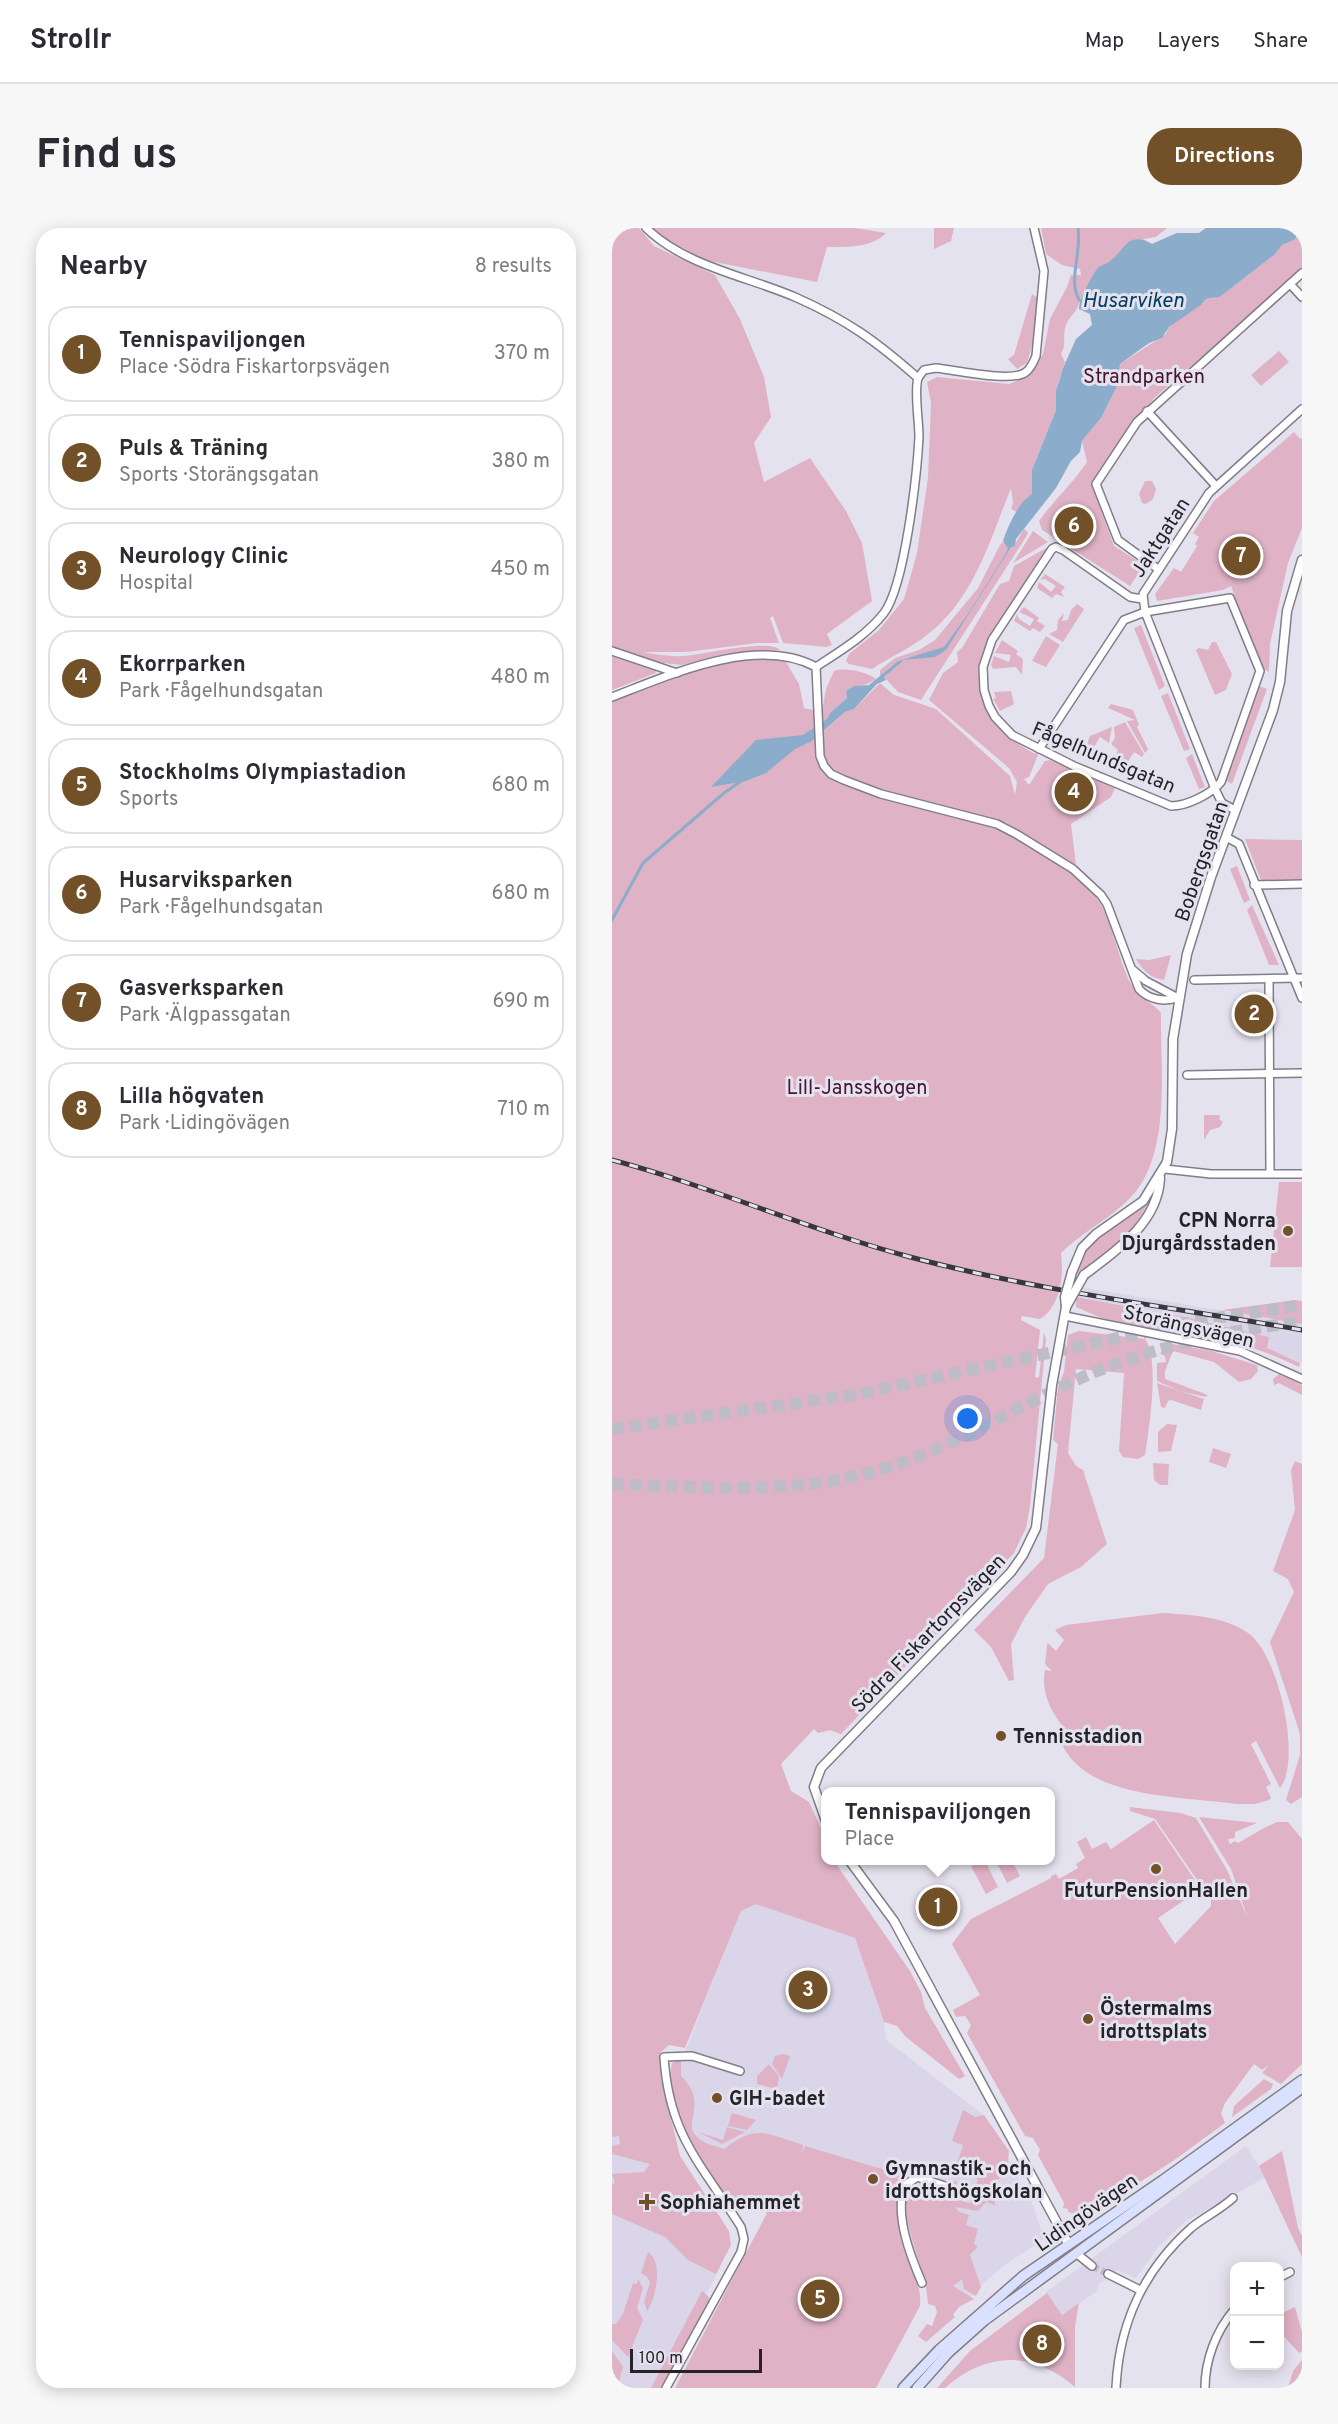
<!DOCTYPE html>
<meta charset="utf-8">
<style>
body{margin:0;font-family:Overpass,sans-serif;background:#f7f7f7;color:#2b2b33}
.controls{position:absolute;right:18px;bottom:18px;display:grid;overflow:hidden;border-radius:12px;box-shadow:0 3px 15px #0003}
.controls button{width:54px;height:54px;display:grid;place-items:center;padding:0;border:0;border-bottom:2px solid #e1e1e2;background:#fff;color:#2b2b33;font:30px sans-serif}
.scale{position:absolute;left:18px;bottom:15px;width:132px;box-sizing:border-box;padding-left:6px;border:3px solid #242328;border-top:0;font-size:16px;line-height:21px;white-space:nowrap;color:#242328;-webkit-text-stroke:4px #e5e2ef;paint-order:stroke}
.you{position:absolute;left:356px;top:1191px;width:21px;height:21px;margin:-15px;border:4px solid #fff;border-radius:50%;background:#1a73e8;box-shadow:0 0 0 9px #1a73e833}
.badge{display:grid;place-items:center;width:39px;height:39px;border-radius:50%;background:#725028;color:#fff;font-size:20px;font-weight:700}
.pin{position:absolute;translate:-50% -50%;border:3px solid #fff;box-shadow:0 2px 6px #0006}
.popup{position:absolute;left:209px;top:1559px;width:234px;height:78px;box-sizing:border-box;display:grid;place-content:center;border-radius:12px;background:#fff;filter:drop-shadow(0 2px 4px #0005);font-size:20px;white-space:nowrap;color:#7c7c81}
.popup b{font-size:22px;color:#2b2b33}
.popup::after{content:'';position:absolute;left:50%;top:100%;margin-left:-12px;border:12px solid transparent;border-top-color:#fff}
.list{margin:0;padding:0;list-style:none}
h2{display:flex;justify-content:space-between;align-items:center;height:78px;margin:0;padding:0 24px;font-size:26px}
h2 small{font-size:20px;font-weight:400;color:#7c7c81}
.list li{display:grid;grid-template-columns:39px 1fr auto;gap:18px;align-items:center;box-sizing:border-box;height:96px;margin:0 12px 12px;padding:0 12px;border:2px solid #e1e1e2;border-radius:24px}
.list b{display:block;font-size:22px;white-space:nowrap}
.list p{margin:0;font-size:20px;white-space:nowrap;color:#7c7c81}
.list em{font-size:20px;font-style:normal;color:#7c7c81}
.map{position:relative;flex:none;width:690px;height:2160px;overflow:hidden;border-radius:24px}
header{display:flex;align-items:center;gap:36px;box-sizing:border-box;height:84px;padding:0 30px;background:#fff;border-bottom:2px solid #e1e1e2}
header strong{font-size:28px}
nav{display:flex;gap:33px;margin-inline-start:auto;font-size:21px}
.intro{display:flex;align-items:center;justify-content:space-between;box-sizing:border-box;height:144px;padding:0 36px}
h1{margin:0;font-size:42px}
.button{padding:15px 27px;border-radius:24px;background:#725028;color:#fff;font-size:21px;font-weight:700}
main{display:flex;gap:36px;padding:0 36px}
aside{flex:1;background:#fff;border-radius:24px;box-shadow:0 3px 15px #0003}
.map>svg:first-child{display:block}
.built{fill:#dad5e9}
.green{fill:#dfb3c5}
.water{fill:#8badcb}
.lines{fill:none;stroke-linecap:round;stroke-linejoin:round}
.stream{stroke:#8badcb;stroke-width:3}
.minor-tunnel{stroke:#bebcc7;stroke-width:7;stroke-dasharray:7 3.5;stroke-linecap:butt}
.motorway-tunnel{stroke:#bebcc7;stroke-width:12;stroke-dasharray:12 6;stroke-linecap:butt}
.minor-casing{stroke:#817d89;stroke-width:10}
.tertiary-casing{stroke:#817d89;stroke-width:11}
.secondary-casing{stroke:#817d89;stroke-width:12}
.minor{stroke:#fff;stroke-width:7}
.tertiary{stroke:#fff;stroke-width:8}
.secondary{stroke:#dae1fe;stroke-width:9}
.rail-casing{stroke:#38373c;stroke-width:5}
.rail{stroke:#e5e2ef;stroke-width:3;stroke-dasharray:9;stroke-linecap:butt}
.tertiary-bridge-casing{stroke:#817d89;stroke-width:11;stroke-linecap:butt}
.tertiary-bridge{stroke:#fff;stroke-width:8}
.poi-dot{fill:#725028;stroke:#e5e2ef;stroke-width:2}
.labels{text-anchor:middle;stroke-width:6;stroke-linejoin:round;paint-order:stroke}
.park-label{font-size:20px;fill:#481330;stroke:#e5e2ef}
.street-label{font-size:20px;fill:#242328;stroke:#e5e2ef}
.poi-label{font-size:20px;font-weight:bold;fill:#242328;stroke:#e5e2ef;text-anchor:start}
.water-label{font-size:21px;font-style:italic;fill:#003c63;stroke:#e5e2ef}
</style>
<header>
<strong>Strollr</strong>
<nav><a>Map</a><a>Layers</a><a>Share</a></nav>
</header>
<div class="intro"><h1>Find us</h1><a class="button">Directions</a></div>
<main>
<aside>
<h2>Nearby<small>8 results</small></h2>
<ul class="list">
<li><span class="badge">1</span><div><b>Tennispaviljongen</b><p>Place · Södra Fiskartorpsvägen</p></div><em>370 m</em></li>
<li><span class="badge">2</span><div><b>Puls &amp; Träning</b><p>Sports · Storängsgatan</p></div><em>380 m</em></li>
<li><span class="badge">3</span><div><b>Neurology Clinic</b><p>Hospital</p></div><em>450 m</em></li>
<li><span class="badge">4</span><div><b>Ekorrparken</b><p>Park · Fågelhundsgatan</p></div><em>480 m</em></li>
<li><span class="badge">5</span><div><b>Stockholms Olympiastadion</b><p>Sports</p></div><em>680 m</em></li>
<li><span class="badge">6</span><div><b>Husarviksparken</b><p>Park · Fågelhundsgatan</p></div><em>680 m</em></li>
<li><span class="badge">7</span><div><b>Gasverksparken</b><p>Park · Älgpassgatan</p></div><em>690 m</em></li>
<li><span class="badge">8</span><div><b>Lilla högvaten</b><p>Park · Lidingövägen</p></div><em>710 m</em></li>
</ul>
</aside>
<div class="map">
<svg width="690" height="2160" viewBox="0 0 690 2160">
<rect width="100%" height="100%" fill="#e5e2ef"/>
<g class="built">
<polygon points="468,1059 690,1096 690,1135 654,1120 657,1109 577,1090 464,1069"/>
<polygon points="132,1674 140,1677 144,1675 243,1710 272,1794 274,1812 373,1888 421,1977 432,2011 393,2037 362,2063 360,2069 319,2058 307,2057 283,2046 80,1907 67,1848 69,1834"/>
<polygon points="13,1896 108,2040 45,2160 0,2160 0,1899"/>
<polygon points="634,1918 654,1949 574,1993 547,2018 524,2050 505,2042 487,2056 484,2064 450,2087 434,2064"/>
</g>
<g class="green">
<path d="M0,0h27l15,18 61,29 25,44 24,58 7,40 -17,26 10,39 46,-24 36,53 16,32 10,58 -45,33 5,11 -5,2 -44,-4 -10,-27 -3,2 9,25h-22l-70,9h-45c13,2 28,5 42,4 18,-1 85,-18 96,-6l-40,2 -58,13 -56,-6 29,10 1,4 -44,17z"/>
<path d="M40,0h203l31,5c-14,15 -39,14 -59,14l-10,35 -113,-22 -48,-26z"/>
<polygon points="322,0 342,0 339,13 322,21"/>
<path d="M429,0h126l-11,9 -13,2 9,5 25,-11h22l7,-5h19l-145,72c-3,13 -10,15 -14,25 -4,9 1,20 -5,29l4,8 -7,21 -2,27 -24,60v25l-5,2 -10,15 -6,-3 2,-6 -2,-15c-21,52 -37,111 -84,147 -15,12 -38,23 -55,34l-23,-5 -3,-3 3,-7 30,-24 25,-31 13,-46 11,-75 3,-75 -4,-21 10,-5 72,7 21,-9 13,-21 7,-35 17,-32 4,-12h10l-1,-6 -18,-4 -16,-11z"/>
<path d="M690,3v40l-148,127 -63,85 23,63 30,19 -14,21 -88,-56 -3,-9c15,-21 34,-38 48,-59l-5,-21 19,-23 16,-32 3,-22 46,-30c5,-17 31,-21 40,-35l9,-1 19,-12 40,-31 4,-8 17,-8z"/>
<polygon points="420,66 426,70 421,114 415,135 405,141 396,131 402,127"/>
<polygon points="667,123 677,134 649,158 639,147"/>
<polygon points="682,204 688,211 690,210 690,300 676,335 658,416 657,444 649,439 619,358 611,362 545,373 543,366 562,340 569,344 585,318 583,316 587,309 581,305 602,273"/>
<polygon points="533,253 540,253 544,261 541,271 534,276 530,275 527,266"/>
<polygon points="412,301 416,304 414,309 309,472 286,464 272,449 287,435 298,429 286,433 268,448 268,442 283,430 307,422 323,412 366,360 388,317 391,314 397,318 402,318"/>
<polygon points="421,303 436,314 401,335"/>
<path d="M436,319l-60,92c-16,47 4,96 50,116l-9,22 -5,2 5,6 16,-24 5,-1 65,28 -4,9 -40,27 5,41 -71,-43 -1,10c28,17 79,41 96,71 15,26 18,60 34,86 7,11 20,14 27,24 -1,58 12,147 -35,189 -20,19 -46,32 -65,51 3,22 0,53 -21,66l-18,-3 -1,4 19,10 -5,48 4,-1 5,-45 2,7 -16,167 -4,22 -12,25 -173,181 -11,-4 -12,3 -4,-4 -33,35 10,27 18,11 15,33 2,25 8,1 76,110 11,21 4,16 40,68 -6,3 -53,-42 -9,-11 -13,-4 -29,-84 -99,-34 -15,7 -56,137 -16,-3 -8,7v25l19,79 49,75 2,14 -15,29 -28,-14 -23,-23 -53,-23v-30l3,-1 -3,-9 32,-2 6,-8 -38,-10v-8l8,-2 -1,-8 -7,1v-1437c48,-18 123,-52 174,-38l13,22 5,24 18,4 4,-23 8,-18c11,-4 33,1 42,8 -10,8 -19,5 -30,12l1,7 -17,15 -6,18 21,-19 9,-3 26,-26 14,12 42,14 74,67 5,19 2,-13 -8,-14 -80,-68 14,-27 15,-11 -1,-10 5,-4 38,-64 9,-3 5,-15z"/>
<polygon points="433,346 453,359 449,364 452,369 444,366 440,370 425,360 427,354 439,364 444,358 433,351 428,352"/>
<polygon points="465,376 472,381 451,414 437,406 445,402 446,392 452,385 450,393 456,392 459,382"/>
<polygon points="412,379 427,390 425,393 433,398 428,404 421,400 418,403 402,393 405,386 407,391 418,398 422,391 407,384"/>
<polygon points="529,397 553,458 547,462 522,400"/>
<polygon points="434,408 448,417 434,439 420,433"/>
<polygon points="390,412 406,423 404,426 411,431 410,447 404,439 381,441 379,437 382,428 397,434 399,427 383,425"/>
<polygon points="600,414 604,414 620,446 614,462 603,467 584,422 587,420 596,422"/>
<polygon points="647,458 655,461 620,556 613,552"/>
<polygon points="399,463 402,476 388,483 381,471 384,470 382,464"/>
<polygon points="556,465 578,521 572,523 549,468"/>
<polygon points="499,476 521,482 527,497 525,499 536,521 533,525 515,493 523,492 496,480"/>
<polygon points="513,494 532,526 530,529 522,524 508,546 498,541 506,522 499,516 503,510 502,499"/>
<polygon points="500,499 497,515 488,509 475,531 470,529 478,508"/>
<polygon points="580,526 593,559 587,561 574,530"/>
<polygon points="633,611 690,612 690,652 650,655"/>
<polygon points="625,638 638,672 632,675 618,641"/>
<polygon points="640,677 667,737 657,737 635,682"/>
<path d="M559,727l-7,25c-14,-2 -21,-10 -28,-21l13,1z"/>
<polygon points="592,887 608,887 607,891 611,894 608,899 598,902 592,912"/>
<polygon points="667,954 690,954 690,1039 658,1039"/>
<path d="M536,975c-19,37 -35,46 -67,71l-12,-3 11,-20z"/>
<path d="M464,1069l113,21 80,19 -2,11 33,15 -1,4c-33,-16 -64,-26 -99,-34l-3,5 -96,-20 -25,-11z"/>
<polygon points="683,1072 690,1073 690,1096 610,1082"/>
<path d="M467,1103l66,8c15,19 4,91 0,116l-7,4 -15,-2 -4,-6 5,-78 -48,-4 -8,84 8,13 7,4 24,74 -26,23 -33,17 -23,33 -14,27 3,36 -5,1 -18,-34 -17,-17 70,-72 14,-114 -5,-4 5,-53 6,-15 4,-37z"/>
<polygon points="555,1115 599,1123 645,1137 646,1143 639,1151 627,1154 602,1134 561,1123 553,1143 553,1151 596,1167 593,1169 568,1163 545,1153 545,1135 554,1134 553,1128 547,1125 550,1124 548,1117"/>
<polygon points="668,1145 690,1157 690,1167 667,1155 662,1157 661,1151"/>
<polygon points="545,1155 592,1171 589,1182 559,1172 556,1173 553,1180 549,1179"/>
<polygon points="555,1196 565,1197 559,1223 546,1224 546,1204"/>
<polygon points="601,1220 619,1226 614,1240 597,1234"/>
<polygon points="683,1233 690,1236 690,1569 679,1576 674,1572 688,1527 688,1506 658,1414 682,1364 676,1351 661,1343 683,1282 679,1242"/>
<polygon points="541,1235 557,1236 556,1257 548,1257 542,1252"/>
<path d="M551,1385c28,2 61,3 85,20 31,21 54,128 32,155l-24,-47 -5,3 20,40 -5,3 5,11 -2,2 -14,4h-19c-53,-8 -151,-4 -175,-62l10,-7c-17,-16 -31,-41 -26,-65l7,1 -7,-7 2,-19 1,-2 8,8 8,-11 -9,-10 11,-5z"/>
<polygon points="518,1579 569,1585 584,1590 615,1642 636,1691 619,1641 587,1589 645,1595 623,1604 623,1610 616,1611 618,1616 623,1613 626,1615 652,1600 665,1594 676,1594 690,1611 690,1836 669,1856 650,1845 657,1837 650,1842 642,1836 613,1875 609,1885 613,1895 561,1933 473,1989 456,1984 456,1981 451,1980 452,1975 426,1927 428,1922 421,1910 413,1908 355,1805 359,1797 353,1788 344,1789 341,1782 368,1767 340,1716 359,1691 439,1650 439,1648 444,1646 447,1651 466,1640 464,1636 473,1630 465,1614 474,1609 480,1621 494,1614 499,1621 542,1592 589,1661 546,1690 563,1716 599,1678 599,1672 543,1591 518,1583"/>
<polygon points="373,1633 386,1659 374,1666 359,1638"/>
<polygon points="384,1633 400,1633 408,1648 395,1655"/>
<polygon points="172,1826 178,1828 170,1851 160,1836 163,1828"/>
<path d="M69,1829v19c29,28 0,47 16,61 7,7 19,9 27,12 33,-26 43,-15 79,-4l-1,8 3,-7 97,29c-8,25 -6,52 3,78 7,18 17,33 15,53l-44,82h-201l92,-175 -22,-12 -10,7c-30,-38 -75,-94 -63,-145z"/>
<polygon points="157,1836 167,1848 165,1861 145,1856 145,1848"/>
<polygon points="652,1851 661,1856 659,1861 620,1889 622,1878"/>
<path d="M351,1882l12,7 9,-2 25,36 -2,22 -13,9 1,23 -9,-3 -8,9 -23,-4 4,5 10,3 -3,10 12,4 -4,15 4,2 -8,9 11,32 -5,9 -12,-7 -2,-10 -9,7 21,13 -15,8 -6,8 2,2 -29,25 -8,-6 9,-12 5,2 5,-14 -2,-6 -7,-2c-2,-37 -23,-70 -23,-107l15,-8 25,5 6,-14 6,2 -5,16 18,5 8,-24 -21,-4 11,-11 -14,8 9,-27 -11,-4z"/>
<polygon points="120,1885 144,1892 135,1902 116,1898"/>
<polygon points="115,1899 133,1904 110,1916 86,1904 111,1912"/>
<polygon points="670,1923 686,2000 690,2008 690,2029 647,1938"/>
<path d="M36,2024c15,9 9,45 -1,59l-3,-9 6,-20 -3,-5 -6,-4z"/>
<polygon points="26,2051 31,2060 25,2080 31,2092 16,2129 0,2112 0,2096 4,2096 11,2086 21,2055 25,2056"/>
<polygon points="90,2063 97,2069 97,2075 51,2160 39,2160"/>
<path d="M435,2065l15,22 17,-12 -4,24v60c-42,-36 -88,-36 -130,1h-8l33,-37z"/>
<polygon points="683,2079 690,2104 690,2123 687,2125 668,2104 668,2086"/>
<polygon points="0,2123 11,2139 5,2160 0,2160"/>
<polygon points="690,2132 690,2160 676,2160 681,2143"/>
</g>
<path class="water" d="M594,0h96v3l-8,9 -12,5 -8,10 -40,31 -15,11 -13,2 -5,6 -32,22 -7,11 -13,5 -29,21 -3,22 -16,32 -19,23 -2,11 -9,9 -15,27 -40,51 -1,7 -4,1 -65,103 -11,7 -31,3 -20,17 2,3 -9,4 -23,25 -9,3 -33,29 -17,8 -29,24 -20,8 -35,6 45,-47 47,-5 24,-16 3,-6 17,-15 -1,-7 8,-5 15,-1 29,-24 46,-14 24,-33 37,-59 3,-7 -5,-7c5,-15 16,-40 29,-47v-24l24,-60v-19l7,-23 13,-29 16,-14 -2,-11 -11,-5c0,-9 14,-36 19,-41 4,-4 9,-4 12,-7 16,-11 16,-31 42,-17l25,-11h22z"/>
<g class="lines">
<g class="stream">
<path d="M466,0c4,25 -11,54 2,73"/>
<polyline points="0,692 31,635 112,565 132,551"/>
</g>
<polyline class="minor-tunnel" points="480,2038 496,2046"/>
<g class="motorway-tunnel">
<polyline points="0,1201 241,1167 585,1093 690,1077"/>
<path d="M0,1256c92,3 186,12 274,-16 70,-22 131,-62 197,-91 70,-30 144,-47 219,-55"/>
</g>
<defs>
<g id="minor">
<path d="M34,0c39,38 100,48 149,69 52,23 81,44 123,81"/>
<polyline points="678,56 690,69"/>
<path d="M306,150l6,-8 12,-2c20,2 76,15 90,4 5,-4 8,-11 10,-16l8,-85 -10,-43"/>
<polyline points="535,183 604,258"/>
<polyline points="546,341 506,312 484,256 525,194 690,45"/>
<polyline points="0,423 65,445"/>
<path d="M204,439l4,89 4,10 7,8 13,6 37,14 116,30 21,11 55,34 28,26 6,9 32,85c10,11 25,13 39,9"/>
<path d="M204,439c24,-16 50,-31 68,-54 21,-28 33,-139 35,-176 0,-16 -5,-46 -1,-59"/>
<path d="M0,469c58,-22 144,-62 204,-30"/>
<path d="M427,521l85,-129 21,-8 85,-14 30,73 -39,111c-10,12 -34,24 -50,24l-97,-40 -62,-31 -17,-18 -6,-11 -5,-16 -1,-23 9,-27 60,-91 4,-2 7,3 67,47 12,2"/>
<polyline points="623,582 610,575 603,561 533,384 531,366 597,265 690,181"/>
<polyline points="614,609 627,616 690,770"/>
<polyline points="642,657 690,656"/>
<polyline points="521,742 534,753 566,770"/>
<polyline points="657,751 658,945"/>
<polyline points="582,752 690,750"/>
<polyline points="575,847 690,845"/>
<polyline points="553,941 599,946 690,946"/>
<polyline points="453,1088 628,1123 690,1151"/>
<polyline points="464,2025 480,2038"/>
<polyline points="496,2046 528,2062"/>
<polyline points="668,2049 678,2044"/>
<path d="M310,2055c-12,-28 -27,-66 -18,-97l13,-9 28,9"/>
<path d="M54,2160l75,-136 3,-13 -3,-12c-39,-62 -72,-91 -77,-170l28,-1 48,15"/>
<path d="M504,2160c3,-65 27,-117 75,-160 13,-11 29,-18 42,-30"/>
<path d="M593,2160c0,-28 11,-57 29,-78"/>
</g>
<g id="tertiary">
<polyline points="460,1044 470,1020 484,1006 531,973 555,934 560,901 561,811 575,726 599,649 661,482 668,454 675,383 690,332"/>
<path d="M472,1047c32,-24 74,-52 76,-97"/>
<polyline points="214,1593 202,1559 209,1540 399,1344 411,1327 424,1300 440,1157 454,1079"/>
<polyline points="237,1632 282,1693 457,2017"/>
</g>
<g id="secondary">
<polyline points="291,2160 327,2122 411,2048 551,1952 690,1852"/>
<polyline points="305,2160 336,2125 373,2092 690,1860"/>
</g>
</defs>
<use href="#minor" class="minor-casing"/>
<use href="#tertiary" class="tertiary-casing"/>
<use href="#secondary" class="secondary-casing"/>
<use href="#minor" class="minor"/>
<use href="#tertiary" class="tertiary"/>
<use href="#secondary" class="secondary"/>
<defs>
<path id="rail" d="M0,932c101,27 197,70 298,97 128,34 261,50 392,73"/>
</defs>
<use href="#rail" class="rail-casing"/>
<use href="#rail" class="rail"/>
<defs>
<g id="tertiary-bridge">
<polyline points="454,1079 472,1047"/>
<polyline points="454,1079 453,1069 460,1044"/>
</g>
</defs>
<use href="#tertiary-bridge" class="tertiary-bridge-casing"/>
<use href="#tertiary-bridge" class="tertiary-bridge"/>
</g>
<g class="poi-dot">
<circle cx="676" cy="1003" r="6"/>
<circle cx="389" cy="1508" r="6"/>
<circle cx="544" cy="1641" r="6"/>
<circle cx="476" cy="1791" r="6"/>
<circle cx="105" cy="1870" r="6"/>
<circle cx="261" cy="1951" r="6"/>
<path d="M32 1965h6v6h6v6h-6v6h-6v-6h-6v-6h6z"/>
</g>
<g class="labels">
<g class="park-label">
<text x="532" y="155">Strandparken</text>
<text x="245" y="866">Lill-Jansskogen</text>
</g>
<g class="street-label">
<text transform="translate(548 309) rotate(-57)" y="7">Jaktgatan</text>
<text transform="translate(492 529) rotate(23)" y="7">Fågelhundsgatan</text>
<text transform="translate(589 633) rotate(-71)" y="7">Bobergsgatan</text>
<text transform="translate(577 1098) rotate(13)" y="7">Storängsvägen</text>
<text transform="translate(316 1405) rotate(-46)" y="7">Södra Fiskartorpsvägen</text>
<text transform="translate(474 1984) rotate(-35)" y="7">Lidingövägen</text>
</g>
<g class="poi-label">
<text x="664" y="999" text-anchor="end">CPN Norra<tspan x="664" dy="23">Djurgårdsstaden</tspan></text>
<text x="401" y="1515">Tennisstadion</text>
<text x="544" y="1669" text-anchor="middle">FuturPensionHallen</text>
<text x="488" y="1787">Östermalms<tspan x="488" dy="23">idrottsplats</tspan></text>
<text x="117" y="1877">GIH-badet</text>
<text x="273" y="1947">Gymnastik- och<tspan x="273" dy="23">idrottshögskolan</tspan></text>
<text x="48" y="1981">Sophiahemmet</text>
</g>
<g class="water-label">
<text x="521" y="79">Husarviken</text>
</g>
</g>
</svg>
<div class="controls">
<button>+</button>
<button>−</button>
</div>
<div class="scale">100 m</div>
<div class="you"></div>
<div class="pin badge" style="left:326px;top:1679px">1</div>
<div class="popup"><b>Tennispaviljongen</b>Place</div>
<div class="pin badge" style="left:642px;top:786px">2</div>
<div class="pin badge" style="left:196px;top:1762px">3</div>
<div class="pin badge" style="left:462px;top:564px">4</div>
<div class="pin badge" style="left:208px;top:2071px">5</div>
<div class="pin badge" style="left:462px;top:298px">6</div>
<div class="pin badge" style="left:629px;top:328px">7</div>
<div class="pin badge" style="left:430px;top:2116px">8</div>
</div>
</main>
